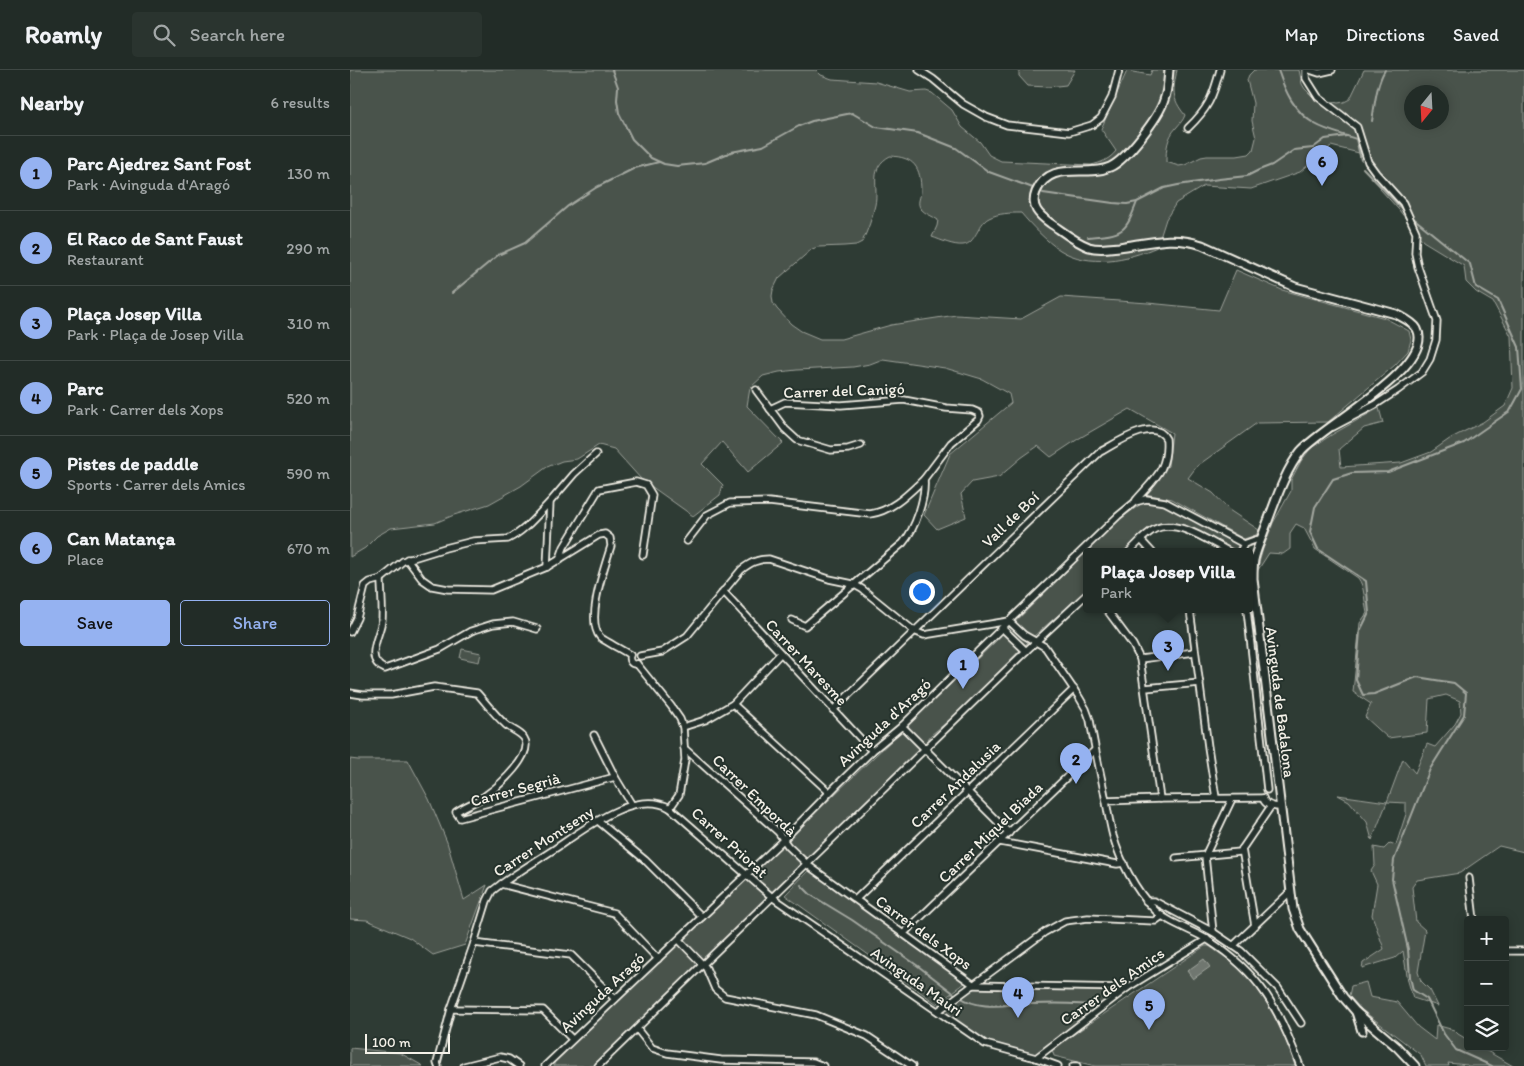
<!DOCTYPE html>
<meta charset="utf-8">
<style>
body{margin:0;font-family:Itim,sans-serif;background:#2a342f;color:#f1f3f6}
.controls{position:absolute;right:15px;bottom:15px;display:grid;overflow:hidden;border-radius:5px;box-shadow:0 2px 12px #0003}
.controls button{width:45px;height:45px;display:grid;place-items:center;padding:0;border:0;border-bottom:1px solid #3f4844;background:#222c27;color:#f1f3f6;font:25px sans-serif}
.compass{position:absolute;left:1054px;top:15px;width:45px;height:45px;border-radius:50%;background:#222c27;box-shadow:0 2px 12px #0003;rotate:198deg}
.scale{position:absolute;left:15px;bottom:12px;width:85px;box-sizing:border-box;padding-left:5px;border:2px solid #f4f1e8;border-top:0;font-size:14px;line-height:18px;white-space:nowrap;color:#f4f1e8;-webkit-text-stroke:4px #26332d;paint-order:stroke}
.you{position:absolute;left:571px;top:521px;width:18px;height:18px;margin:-12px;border:4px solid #fff;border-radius:50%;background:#1a73e8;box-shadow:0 0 0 8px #1a73e833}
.badge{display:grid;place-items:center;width:32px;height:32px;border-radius:50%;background:#95b2f1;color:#111;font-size:16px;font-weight:700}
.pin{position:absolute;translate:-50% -41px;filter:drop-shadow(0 1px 2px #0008)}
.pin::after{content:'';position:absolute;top:26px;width:18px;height:15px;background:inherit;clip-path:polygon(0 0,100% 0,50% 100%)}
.popup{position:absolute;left:733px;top:478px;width:170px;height:65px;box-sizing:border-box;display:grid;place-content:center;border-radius:5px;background:#222c27;filter:drop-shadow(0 1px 4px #0005);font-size:16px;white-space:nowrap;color:#a2a7a7}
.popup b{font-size:19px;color:#f1f3f6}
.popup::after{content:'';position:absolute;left:50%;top:100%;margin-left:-10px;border:10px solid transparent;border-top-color:#222c27}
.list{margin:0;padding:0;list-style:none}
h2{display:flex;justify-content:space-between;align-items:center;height:65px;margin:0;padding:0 20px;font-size:21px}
h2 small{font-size:16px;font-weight:400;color:#a2a7a7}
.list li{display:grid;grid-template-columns:32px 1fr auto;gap:15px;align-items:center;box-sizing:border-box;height:75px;padding:0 20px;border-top:1px solid #3f4844}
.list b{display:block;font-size:19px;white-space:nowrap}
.list p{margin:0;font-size:16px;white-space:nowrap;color:#a2a7a7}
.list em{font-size:16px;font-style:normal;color:#a2a7a7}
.actions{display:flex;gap:10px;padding:15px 20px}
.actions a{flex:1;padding:11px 0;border:1px solid #95b2f1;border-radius:5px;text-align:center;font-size:18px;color:#95b2f1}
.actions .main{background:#95b2f1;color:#111}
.icon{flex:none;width:28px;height:28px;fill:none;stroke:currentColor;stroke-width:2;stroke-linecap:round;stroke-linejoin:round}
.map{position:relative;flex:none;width:1174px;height:996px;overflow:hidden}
header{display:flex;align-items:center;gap:30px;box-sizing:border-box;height:70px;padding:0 25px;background:#222c27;border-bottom:1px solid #3f4844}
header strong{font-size:24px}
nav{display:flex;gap:28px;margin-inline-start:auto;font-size:18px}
.search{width:350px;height:45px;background:#2a342f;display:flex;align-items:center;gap:12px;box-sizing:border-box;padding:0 18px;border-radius:5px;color:#a2a7a7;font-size:19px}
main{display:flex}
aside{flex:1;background:#222c27}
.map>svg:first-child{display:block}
.green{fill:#48524c;stroke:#9ea29a;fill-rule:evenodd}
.water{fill:#6f7770;stroke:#a4a8a0}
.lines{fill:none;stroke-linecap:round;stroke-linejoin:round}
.stream{stroke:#a4a8a0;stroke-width:2}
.minor-casing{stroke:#f4f1e8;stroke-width:9}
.tertiary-casing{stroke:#f4f1e8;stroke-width:11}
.minor{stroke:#26332d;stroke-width:5.5}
.tertiary{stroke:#26332d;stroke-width:7}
.labels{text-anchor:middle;stroke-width:4;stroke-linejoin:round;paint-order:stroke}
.street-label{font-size:16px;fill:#f4f1e8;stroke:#26332d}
</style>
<header>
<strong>Roamly</strong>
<div class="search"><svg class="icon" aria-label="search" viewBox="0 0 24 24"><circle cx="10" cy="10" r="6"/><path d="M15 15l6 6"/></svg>Search here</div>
<nav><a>Map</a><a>Directions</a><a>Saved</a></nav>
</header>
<main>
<aside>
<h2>Nearby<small>6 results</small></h2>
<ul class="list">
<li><span class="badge">1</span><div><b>Parc Ajedrez Sant Fost</b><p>Park · Avinguda d'Aragó</p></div><em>130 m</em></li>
<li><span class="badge">2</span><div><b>El Raco de Sant Faust</b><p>Restaurant</p></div><em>290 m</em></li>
<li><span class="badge">3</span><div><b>Plaça Josep Villa</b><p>Park · Plaça de Josep Villa</p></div><em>310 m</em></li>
<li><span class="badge">4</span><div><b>Parc</b><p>Park · Carrer dels Xops</p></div><em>520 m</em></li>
<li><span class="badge">5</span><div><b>Pistes de paddle</b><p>Sports · Carrer dels Amics</p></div><em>590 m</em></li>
<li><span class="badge">6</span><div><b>Can Matança</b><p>Place</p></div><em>670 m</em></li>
</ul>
<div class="actions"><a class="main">Save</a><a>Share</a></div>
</aside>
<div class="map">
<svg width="1174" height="996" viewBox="0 0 1174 996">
<rect width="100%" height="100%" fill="#2e3b34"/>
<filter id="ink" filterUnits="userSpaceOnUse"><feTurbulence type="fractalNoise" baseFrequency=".02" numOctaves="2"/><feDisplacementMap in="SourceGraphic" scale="10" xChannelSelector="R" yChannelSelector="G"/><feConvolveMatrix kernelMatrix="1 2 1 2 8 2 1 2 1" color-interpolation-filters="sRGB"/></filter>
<g filter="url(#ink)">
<g class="green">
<path d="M0,0h466l5,5 11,4 44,3 34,10 16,-1 6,2 20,17 10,17 18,15 9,13 12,6 90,4c10,-2 19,-6 25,-14l-15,-22 26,-58 23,4 2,-5h25c-4,20 -6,28 8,45 -2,6 -5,8 -9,13 -9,10 -10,21 -10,34l13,4 6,-1 16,-8 6,-1h30l12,-2 4,-4 3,-12 -4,-17 1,-18 -6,-23 2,-5 5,-5h45l3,14 3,5 9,9 24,5 6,-1 6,-3 14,-29h160v782l-25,-6 -39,27 -43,7 -5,7 4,35 9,8 -7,42 3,9 9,9 8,16 -25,-8 -5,-17 -5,-30 -8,7 -33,10 1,-5 21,-14 -12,-34 5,-31 -6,-13 4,-6 -1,-18 10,2 6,-6 6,2 10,-31v-11l-19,-1 -15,38 -5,-18 -18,-21 -11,-6 49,7 16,-43 12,14 12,-29 8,3 20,-23 6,-11 -1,-12 -14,-6 -17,4 -2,34 -39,5 -23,-21 6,-13 -18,-12 7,-69 7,-10c-3,-12 -2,-26 -9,-35l-43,-29 -11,-21 -8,-4 -6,9v16l-7,5 -14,-1 -13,20 7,-24 10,-26 18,-32v-11l10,-19 10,-13 22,-14 46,-26 4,15 -19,5 -25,21 2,18 60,-4 30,-11 20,-14 32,-16 22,-16 8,-18 -2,-52 -18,-34 -17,-10 -10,-10 -2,-16 -41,-25 -24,-31 -19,-21 4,-5 -17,-29 -36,-9 -31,26 -49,17 -47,-3 -28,17 -10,16 -9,28c-30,13 -68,21 -97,3 -14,-9 -29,-25 -39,-37 -11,0 -22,0 -32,5 -12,6 -13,26 -26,27 -10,1 -22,-5 -31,-8l5,-11 1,-6c-5,-4 -13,-6 -17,-11 -5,-6 0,-12 0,-18 0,-24 -7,-34 -31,-35 -22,12 -11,30 -15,49 -3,13 -7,25 -13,37l-6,3 -12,1 -26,1 -6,2 -33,29 -6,12 -1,6 1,7 4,6 14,15 10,7 19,8h21l50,-14 65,-10 65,4 40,-22 87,6 71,7 17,-40 46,20 103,28 24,13 2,9 -3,11 -13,14 -67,57 -71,1 -60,43 -9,12 25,15 16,17 30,20 -3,5 -12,4 -72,-40 -27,-5 23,-28 4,-33 -42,-24 -52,30 -27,18 -13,-11 -17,12 -22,19 -27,5 -11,12 5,23 -29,12 -13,-14 26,-61 61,-51 -2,-9 -27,-15 -37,-11 -62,-9 -13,5 -17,3 -56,3 -18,2 -16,4 -13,12 -3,18 36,37 -35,29 -26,-30 -20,22 21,21 -3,10 -27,21 -52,-37 -27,-30 -15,-4 -22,14 -15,2 -15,6 -26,19 -32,18 -35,11 -19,8 -44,5 -14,8 -12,12 -15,9zM1062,22h30v30h-30z"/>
<polygon points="669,0 725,0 716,15 698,17 678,16 669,6"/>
<polygon points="805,432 816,435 888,475 886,481 856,465 823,452 805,455 790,466 774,482 737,482 737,520 684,566 607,644 581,665 570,680 442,805 416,828 244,996 204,996 204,993 423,783 645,572 767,451 791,434"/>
<polygon points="112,579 131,583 129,592 110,588"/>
<polygon points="0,689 8,690 58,690 79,729 97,772 114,830 137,815 115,875 83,885 60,868 17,850 0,849"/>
<polygon points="459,800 615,913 587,934 435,825"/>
<path d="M855,876h4c11,8 25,16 34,26 24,25 42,61 52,94h-200l-41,-10 -2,-7z"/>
<polygon points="1016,912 1020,927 1047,932 1068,957 1085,970 1086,955 1104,960 1108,964 1118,970 1118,977 1130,977 1163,996 1118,996 1117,995 1098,993 1099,996 1076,996 1071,985 1012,940 999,926 1001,916"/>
<polygon points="624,915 777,918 686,988 635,974 588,941"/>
<polygon points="0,978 50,983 73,996 0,996"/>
</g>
<polygon class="water" points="854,889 860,897 843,909 837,901"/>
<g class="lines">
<g class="stream">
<polyline points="262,0 268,17 267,30 269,43 282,69 301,88 314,94 327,96 355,93 381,82 413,76 449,56 462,51 502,43 526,57 568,63 606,78 639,102 683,118"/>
<path d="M928,0c7,21 16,42 37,54 12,7 27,10 41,15l5,21"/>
<path d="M1022,51c3,-17 4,-36 13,-51"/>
<polyline points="1013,98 1054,141"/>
<polyline points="693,123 763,133 777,134 787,132 814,118 828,115 869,109 897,106 909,100 922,95 944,80 963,78 975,69 997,66"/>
<polyline points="1062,147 1120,194 1126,217 1148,230 1169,277 1172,319 1160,341 1114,373 1038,402 1002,403 983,409 965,437 960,462 968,479 1016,511 1019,543 1010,561 1006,610 1013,625 1024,624 1067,607 1104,613 1116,623 1114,645 1080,699 1044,790 1042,809 1058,879 1060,907 1063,920 1077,929 1094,964 1106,980 1142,996"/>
<path d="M738,167c35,-3 37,-3 49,-35"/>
<polyline points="102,223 148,185 175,173 218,136 247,117 285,98 309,92"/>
<polyline points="451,815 461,825 502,850 568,896 606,925"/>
<path d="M610,927c20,14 48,7 71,7 24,-1 47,-1 70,2"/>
</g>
<defs>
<g id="minor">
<polyline points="569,0 583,9 613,34 636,47 657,55 719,62 742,55 751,48 762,27 769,0"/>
<polyline points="956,0 956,8 968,27 1007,57 1018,92 1026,103 1053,133 1066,162 1065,183 1068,197 1087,251 1086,270 1080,289 1072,302 1048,320 1025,335 983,357"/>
<polyline points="960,0 969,3 982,0"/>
<path d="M838,58c20,-19 25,-31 32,-58"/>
<polyline points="406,320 435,359 447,370 481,380 498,379 511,375"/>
<path d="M420,339l15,-7 56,3 63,-5 42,8 26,2 7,3 1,3 -2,4 -27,23 -27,36c2,19 -9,50 -21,64l-98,83 -13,-6"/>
<polyline points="791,470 802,482"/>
<path d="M337,471l20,-26 23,-12 39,-1 101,12c22,-3 38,-20 54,-35"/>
<path d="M779,482c8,-8 16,-18 26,-23 22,-11 55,13 75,23"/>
<polyline points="890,482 894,474"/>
<path d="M57,489l15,20 10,7 16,3 43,1 56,-23 52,-32 6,-1 5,4 1,8c-6,20 -26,74 -11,91 3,3 24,14 30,18"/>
<polyline points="209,491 214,477 249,419 286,412 296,415 302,425 293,485"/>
<polyline points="197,497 200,432 224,404 246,384"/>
<path d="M31,509c0,13 2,28 1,41 -2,16 -19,40 3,49l55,-20 31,-18 22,-7 20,-2 24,7"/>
<polyline points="373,521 522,681"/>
<polyline points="757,540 783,575 790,589 810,729"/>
<polyline points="840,540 858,677 866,728"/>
<polyline points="897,540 917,720"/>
<path d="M659,551l15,14 21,12 34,50 7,12 4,11c4,24 9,47 14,71 3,15 5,30 9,45 7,24 22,54 40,72 12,14 39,22 55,32 53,34 71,69 92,126"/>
<polyline points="652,558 676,581"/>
<path d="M0,562l7,-14 8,-32 5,-4 11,-3 22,-18 42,-13 28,-7 35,-2c17,-8 30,-25 42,-37"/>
<path d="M280,585c-2,5 1,10 7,9"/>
<path d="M290,586l22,-4 25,-16 54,-66c9,-7 16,-11 28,-11l60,20 24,5 9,5 52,42 10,4 85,-14"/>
<polyline points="790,589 845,582"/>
<polyline points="287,594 321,636 330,649 333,657 335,690 329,725 320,738"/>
<polyline points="795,618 850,613"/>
<path d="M0,623l13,2h28l43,-8 43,6c9,10 18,22 28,31 6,6 14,7 19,14 11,16 -25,48 -38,57 -9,7 -20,10 -30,17l4,6 155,-41"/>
<polyline points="383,634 479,722"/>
<path d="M483,640l267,-258c15,-8 55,-36 66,-13 2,31 -11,39 -30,61"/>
<polyline points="552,656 659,763"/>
<polyline points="333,657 355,650 383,634 430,584"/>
<polyline points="244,665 265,707 282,735"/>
<polyline points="334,678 428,762 438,776 459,796 624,915 777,918"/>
<path d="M913,728c2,8 11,9 18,9"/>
<polyline points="756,731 810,729 913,728"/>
<polyline points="248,751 295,790 352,847"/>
<polyline points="650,772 767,794 774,793"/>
<polyline points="892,779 905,856"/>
<polyline points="826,788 890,782 921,736"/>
<polyline points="1119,808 1124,850"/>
<polyline points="151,814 264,843 308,889"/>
<polyline points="506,829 724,619"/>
<polyline points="796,831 804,831 863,862 891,881 928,918 951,953"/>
<polyline points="863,862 855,786 882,729"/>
<polyline points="553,864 745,680"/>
<polyline points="329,870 356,898 365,919 375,927 466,945 517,966 562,996"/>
<polyline points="124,873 221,885 265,929"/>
<polyline points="883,876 941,821"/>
<polyline points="1155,881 1174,881"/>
<polyline points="101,939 193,940 222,969"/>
<polyline points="588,941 695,862 715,851 738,848 805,851 812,846"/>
<polyline points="287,959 302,978 317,983 371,990 463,992 473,996"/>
<polyline points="686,988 777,918 857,869"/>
<path d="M88,996l-1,-3 14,-54 23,-66 13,-42 5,-10c19,-15 41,-28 61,-41 29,-19 81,-62 117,-42l102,89 213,147 51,14 22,8"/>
<polyline points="114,996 150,987 159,989 169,996"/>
<polyline points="195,996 434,769 487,715 522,681 552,656 659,551 768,446 785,432 796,429 815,432 894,474 905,470 911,469"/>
<polyline points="248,996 676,581 737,524"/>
<polyline points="723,996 727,996"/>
</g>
<g id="tertiary">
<path d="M819,0c-1,10 -1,20 -5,30 -5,17 -38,60 -54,67 -25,11 -60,-8 -74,25 -6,15 3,23 14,31 12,8 25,19 39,24 10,3 20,1 30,0 29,-4 54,-12 83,-2l93,42 101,27c7,4 17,8 21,15 19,37 -96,98 -116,122 -18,23 -26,53 -37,80 -3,9 -8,19 -10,29 -1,6 -1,12 -1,19l40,330 7,20 43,68 13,15 41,35 18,19"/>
<polyline points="1006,942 1012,961"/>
</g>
</defs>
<use href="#minor" class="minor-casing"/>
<use href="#tertiary" class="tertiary-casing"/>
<use href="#minor" class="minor"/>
<use href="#tertiary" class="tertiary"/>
</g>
</g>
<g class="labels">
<g class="street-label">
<text transform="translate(494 320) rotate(-2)" y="6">Carrer del Canigó</text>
<text transform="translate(660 449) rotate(-44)" y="6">Vall de Boí</text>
<text transform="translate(457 592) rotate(47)" y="6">Carrer Maresme</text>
<text transform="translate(931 632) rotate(83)" y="6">Avinguda de Badalona</text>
<text transform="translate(534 652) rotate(-43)" y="6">Avinguda d'Aragó</text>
<text transform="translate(605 714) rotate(-44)" y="6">Carrer Andalusia</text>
<text transform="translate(165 719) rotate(-15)" y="6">Carrer Segrià</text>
<text transform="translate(405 725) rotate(44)" y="6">Carrer Empordà</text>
<text transform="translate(640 762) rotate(-44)" y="6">Carrer Miquel Biada</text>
<text transform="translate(193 771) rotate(-33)" y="6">Carrer Montseny</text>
<text transform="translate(380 772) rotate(42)" y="6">Carrer Priorat</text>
<text transform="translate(574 862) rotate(36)" y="6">Carrer dels Xops</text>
<text transform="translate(567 911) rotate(35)" y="6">Avinguda Mauri</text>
<text transform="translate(762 916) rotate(-35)" y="6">Carrer dels Amics</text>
<text transform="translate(252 922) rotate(-43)" y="6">Avinguda Aragó</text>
</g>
</g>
</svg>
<div class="controls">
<button>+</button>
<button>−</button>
<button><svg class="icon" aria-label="layers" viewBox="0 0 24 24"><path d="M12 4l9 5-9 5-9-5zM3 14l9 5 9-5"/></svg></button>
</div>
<svg class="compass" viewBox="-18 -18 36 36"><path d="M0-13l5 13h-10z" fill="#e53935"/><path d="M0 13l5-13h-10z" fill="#a2a7a7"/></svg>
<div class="scale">100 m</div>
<div class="you"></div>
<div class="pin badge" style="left:613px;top:619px">1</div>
<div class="pin badge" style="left:726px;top:714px">2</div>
<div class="pin badge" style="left:818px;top:601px">3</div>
<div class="popup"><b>Plaça Josep Villa</b>Park</div>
<div class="pin badge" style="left:668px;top:948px">4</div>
<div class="pin badge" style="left:799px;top:960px">5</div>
<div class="pin badge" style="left:972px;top:116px">6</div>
</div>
</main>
